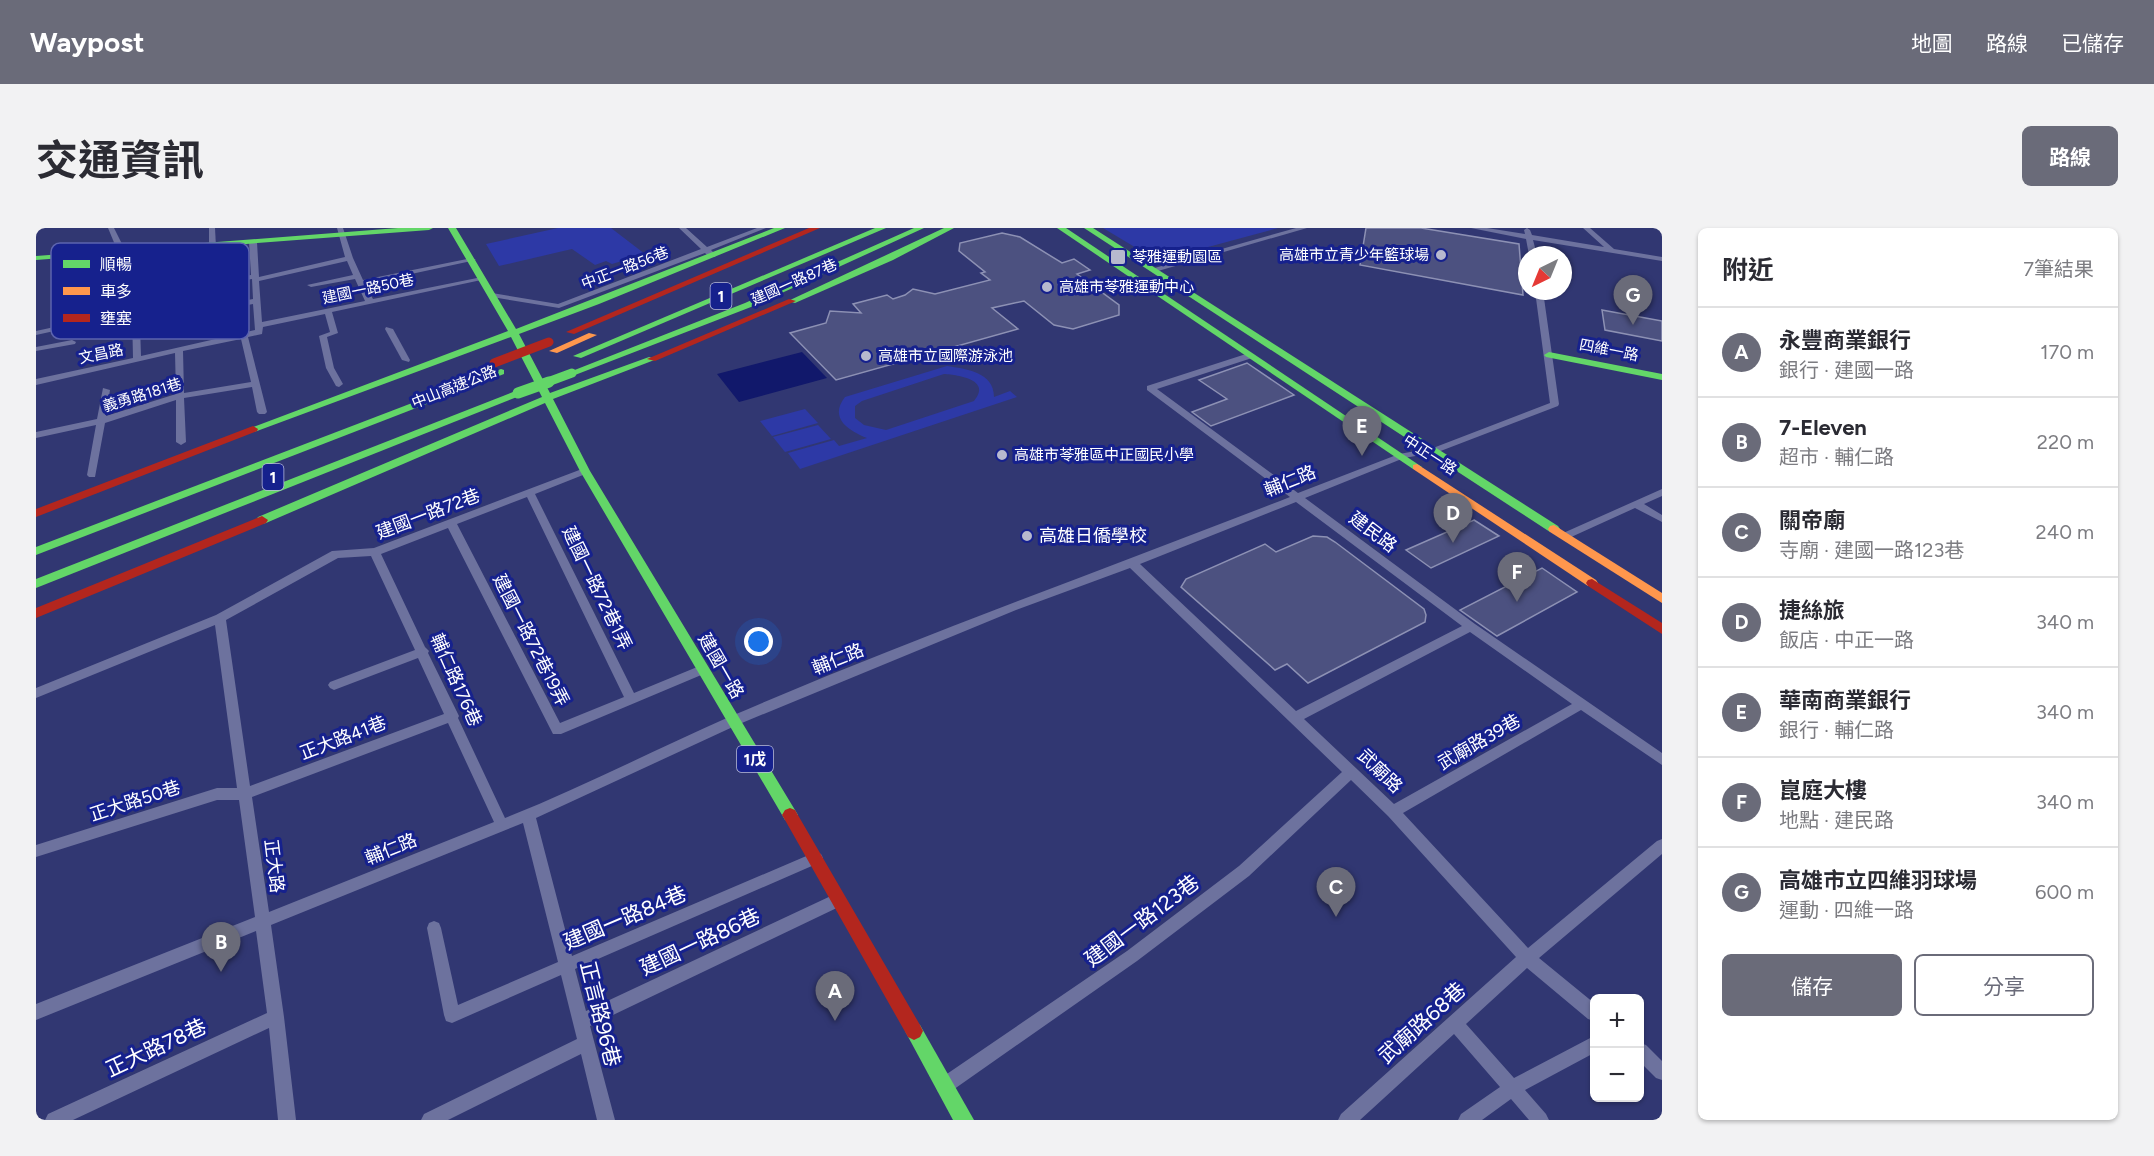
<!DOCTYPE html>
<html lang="zh-TW">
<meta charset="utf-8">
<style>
body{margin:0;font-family:Figtree,"Noto Sans TC",sans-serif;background:#f2f2f3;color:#2b2b33}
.controls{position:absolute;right:18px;bottom:18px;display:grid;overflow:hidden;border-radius:9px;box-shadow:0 2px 4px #0004}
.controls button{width:54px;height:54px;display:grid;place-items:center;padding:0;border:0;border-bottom:2px solid #e1e1e2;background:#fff;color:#2b2b33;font:30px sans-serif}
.compass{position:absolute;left:1482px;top:18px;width:54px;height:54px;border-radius:50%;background:#fff;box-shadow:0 2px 4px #0004;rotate:223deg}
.you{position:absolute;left:723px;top:414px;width:21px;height:21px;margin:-15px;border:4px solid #fff;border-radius:50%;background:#1a73e8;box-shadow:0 0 0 9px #1a73e833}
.badge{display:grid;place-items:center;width:39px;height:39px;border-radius:50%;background:#6a6b79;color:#fff;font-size:20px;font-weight:700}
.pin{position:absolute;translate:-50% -50px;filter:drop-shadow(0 2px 3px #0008)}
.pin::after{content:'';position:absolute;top:32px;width:21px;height:18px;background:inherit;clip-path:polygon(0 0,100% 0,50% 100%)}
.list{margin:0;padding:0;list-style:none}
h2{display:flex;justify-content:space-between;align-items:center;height:78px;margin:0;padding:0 24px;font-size:26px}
h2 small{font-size:20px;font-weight:400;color:#7c7c81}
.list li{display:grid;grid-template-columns:39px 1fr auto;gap:18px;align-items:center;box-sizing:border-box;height:90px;padding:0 24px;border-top:2px solid #e1e1e2}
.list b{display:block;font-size:22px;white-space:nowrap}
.list p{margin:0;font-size:20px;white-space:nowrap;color:#7c7c81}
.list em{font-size:20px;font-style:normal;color:#7c7c81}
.actions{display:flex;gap:12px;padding:18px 24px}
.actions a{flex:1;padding:14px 0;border:2px solid #6a6b79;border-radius:9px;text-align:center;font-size:21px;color:#6a6b79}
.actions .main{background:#6a6b79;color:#fff}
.map{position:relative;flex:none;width:1626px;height:892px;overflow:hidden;border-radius:9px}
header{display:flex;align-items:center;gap:36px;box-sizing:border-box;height:84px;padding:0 30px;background:#6a6b79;color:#fff}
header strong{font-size:28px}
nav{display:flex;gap:33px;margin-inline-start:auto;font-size:21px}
.intro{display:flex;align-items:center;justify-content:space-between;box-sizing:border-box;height:144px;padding:0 36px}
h1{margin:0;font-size:42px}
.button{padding:15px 27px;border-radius:9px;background:#6a6b79;color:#fff;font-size:21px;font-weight:700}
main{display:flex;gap:36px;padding:0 36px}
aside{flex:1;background:#fff;border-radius:9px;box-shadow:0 2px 4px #0004}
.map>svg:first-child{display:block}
.green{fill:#2d39a6;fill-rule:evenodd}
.water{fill:#11186b}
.building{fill:#4c5180;stroke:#8d91b4;stroke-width:1.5}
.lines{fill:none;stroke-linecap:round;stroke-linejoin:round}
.street{fill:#6d729e;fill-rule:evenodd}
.fast{fill:#63d668;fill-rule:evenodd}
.slow{fill:#ff974d;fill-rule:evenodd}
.jam{fill:#b3261e;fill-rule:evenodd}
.fast-bridge-far1{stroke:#63d668;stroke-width:9}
.fast-bridge{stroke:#63d668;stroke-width:11}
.jam-bridge{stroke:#b3261e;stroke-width:9}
.poi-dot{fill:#b7b9ce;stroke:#16218d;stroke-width:2}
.labels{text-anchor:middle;stroke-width:6;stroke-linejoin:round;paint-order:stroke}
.far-poi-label{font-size:15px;fill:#fff;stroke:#16218d;text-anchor:start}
.far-street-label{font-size:15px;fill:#fff;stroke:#16218d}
.shield{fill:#16218d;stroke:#b9bcdd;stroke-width:1.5}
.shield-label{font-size:16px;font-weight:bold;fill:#fff}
.street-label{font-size:18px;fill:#fff;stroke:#16218d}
.poi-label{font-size:18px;fill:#fff;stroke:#16218d;text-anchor:start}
.near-street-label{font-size:21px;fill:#fff;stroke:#16218d}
.key{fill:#16218d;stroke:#5c64af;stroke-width:1.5}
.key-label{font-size:16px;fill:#fff}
</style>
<header>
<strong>Waypost</strong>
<nav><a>地圖</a><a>路線</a><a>已儲存</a></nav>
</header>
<div class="intro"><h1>交通資訊</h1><a class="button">路線</a></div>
<main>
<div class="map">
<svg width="1626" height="892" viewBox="0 0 1626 892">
<rect width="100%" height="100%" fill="#313772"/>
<g class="green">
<polygon points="522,0 575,0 609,26 576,36 570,33 559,37 536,21 463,38 450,16"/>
<polygon points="1067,0 1242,0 1124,32 1117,30"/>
<path d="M911,138c19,3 47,6 47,31l16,-6 7,6 -217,72 -12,-16 46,-13 5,6 28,-8c-17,-7 -39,-19 -22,-41zM908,146c15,1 48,6 30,27l-88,29 -22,-5 -9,-7v-12l7,-5z"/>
<polygon points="769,181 782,195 736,208 724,193"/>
<polygon points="782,197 795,211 749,224 737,209"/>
</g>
<polygon class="water" points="766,124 791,150 703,174 681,146"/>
<g class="building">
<polygon points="1330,0 1385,0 1483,16 1487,67 1324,37"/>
<polygon points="966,5 984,9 1026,35 1038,31 1054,42 1041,46 1083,77 1083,87 1037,101 1018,97 988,73 956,80 982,101 800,152 754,105 790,95 794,83 825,85 817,76 851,67 857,71 869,67 877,61 899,66 954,52 945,45 949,44 923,23 924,15"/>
<polygon points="1566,82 1626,93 1626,113 1569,102"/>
<polygon points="1211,135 1258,167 1175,198 1156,184 1191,171 1163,152"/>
<polygon points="1438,292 1463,308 1395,340 1370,322"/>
<polygon points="1277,308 1291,309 1299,314 1388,381 1390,387 1389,394 1272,455 1251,436 1239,442 1145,359 1150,351 1229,316 1240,324"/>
<polygon points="1506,340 1541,364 1461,408 1424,382"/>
</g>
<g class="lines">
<g class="street">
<polygon points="72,0 78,0 90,24 89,26 82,24"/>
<polygon points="173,0 179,0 180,19 173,17"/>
<path d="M301,0h6l10,30 10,22 109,-22 4,2 -111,24 8,15 109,-22 4,2 -154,33 6,21 -11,4 7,31 9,16 -4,3 -3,-1 -10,-18 -7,-32 11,-4 -5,-18 -62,13 -1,7 -14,3 19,75 -2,2h-6l-2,-2 -5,-25 -68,11 2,44 -5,3 -5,-3v-42l-71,23 -10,54h-6l-2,-2 9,-50 -60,13v-6l61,-13 6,-31 7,2 -4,26 70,-22 -1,-41 -139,32v-6l97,-21 -1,-44 -96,21v-4l96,-21 -1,-61 7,2 1,42 112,-18 -2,-33 4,-2 4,2 2,35 86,-20zM311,33l6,14 -46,10 4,2 44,-8 10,22 -103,21 -3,-41zM216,51l1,20 -113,22 -1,-23zM217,76l2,26 -114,26 -1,-30zM205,111l10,43 -67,11 -1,-42z"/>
<polygon points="643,0 650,0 671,19 721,0 730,0 675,22 680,27 679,29 673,29 669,25 523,80 456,69 452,67 456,65 522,76 665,21"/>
<polygon points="1260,0 1271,0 1122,43 1115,41"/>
<polygon points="1435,0 1451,0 1489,6 1488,2 1491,0 1494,2 1496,7 1568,19 1547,0 1554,0 1578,21 1626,29 1626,33 1497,12 1501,27 1493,27 1490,11"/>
<path d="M1499,63h8l16,113 -1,2 -120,46 -34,6 -99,40 170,126 187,129v12l-81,-55 -178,103 125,135 129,-107 5,-2v15l-123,104 55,45v18l-6,-2 -61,-51 -61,56 48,54 80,-42v17l-69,37 21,24 3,6h-20l-18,-21 -29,21h-24l3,-6 39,-27 -46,-53 -94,86h-22l3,-6 175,-157 -128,-141 -37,-36 -102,96 -112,85 -187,131 -6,2 -6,-2 -2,-6 2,-6 189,-129 112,-85 103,-94 -212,-204 -114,42 -279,115 -201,93 36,138 239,-102 5,-2 5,2 2,4 -2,4 -246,107 11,42 247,-116 5,-2 5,2 2,5 -2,5 -253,121 25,94h-18l-16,-66 -133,66h-27l3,-6 153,-75 -16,-64 -109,48 -6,-2 -2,-6 -17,-87 2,-5 5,-2 5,2 2,5 17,77 100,-43 -35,-139 -252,102 13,92 12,103h-18l-9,-92 -196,92h-28l3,-6 219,-101 -11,-82 -220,89v-16l219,-87 -16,-117h-22l-181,57v-12l181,-57h20l-22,-163 -179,73v-10l180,-73 116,-64 42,-3 208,-79h6v4l-53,21 99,199 68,-28 4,2 2,3 -2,3 -145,61h-8l-105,-206 -67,26 44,93 4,4 -1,2 31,63 -1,2 47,100c76,-30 149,-68 224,-101 184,-79 374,-147 561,-220l-143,-107v-4l99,-32h6v4l-95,31 141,104 101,-39 34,-6 117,-45zM491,269l97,200 -64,26 -103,-199zM1260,274l166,124 -166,85 -156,-147zM335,328l44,94 -85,32 -2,3 2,3 4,2 84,-32 26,56 -194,72 -24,-166 112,-62zM1434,404l102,72 -178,100 -90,-85zM412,495l46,99 -225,90 -17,-115z"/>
<polygon points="350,99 357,101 374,132 373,134 366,132 349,101"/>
<polygon points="36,112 40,114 39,116 0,123 0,119"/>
<polygon points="1626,261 1626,268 1608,276 1626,287 1626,294 1599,280 1533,310 1529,311 1524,308 1525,306"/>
<polygon points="1604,815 1610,817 1626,833 1626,852 1620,850 1604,834"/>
</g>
<g class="fast">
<polygon points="362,0 397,0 393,2 0,32 0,28"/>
<polygon points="412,0 420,0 480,101 738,0 749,0 563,76 483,106 514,165 613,129 621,131 517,171 554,243 759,582 762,587 759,592 754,594 749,592 544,243 509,175 230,295 226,296 220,292 222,289 506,169 475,109 221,203 217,204 212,201 472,103"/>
<polygon points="839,0 850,0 545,130 537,128"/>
<polygon points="878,0 888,0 715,79 539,147 531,145 709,75"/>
<polygon points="908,0 918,0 857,32 759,75 752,73"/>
<polygon points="1021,0 1030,0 1386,239 1385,241 1377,241"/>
<polygon points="1048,0 1057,0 1522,298 1524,301 1522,304 1514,304"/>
<polygon points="1513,124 1626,146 1626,152 1510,129 1508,127"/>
<polygon points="465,141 468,142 468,146 0,327 0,319"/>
<polygon points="482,162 487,165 486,167 0,360 0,351"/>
<polygon points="878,794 884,797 938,892 917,892 869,803 872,797"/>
</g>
<g class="slow">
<polygon points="553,105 561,107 521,125 513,123"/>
<polygon points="1381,236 1560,352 1562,355 1560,358 1552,358 1377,241 1377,237"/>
<polygon points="1518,297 1626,365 1626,375 1514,304 1512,301 1514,298"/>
</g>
<g class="jam">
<polygon points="773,0 784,0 538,106 530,104"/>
<polygon points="753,71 760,73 619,133 611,131"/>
<polygon points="217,198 222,201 221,203 0,289 0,281"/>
<polygon points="226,288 232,292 230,295 0,390 0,380"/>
<polygon points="1556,351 1626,395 1626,406 1552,358 1550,355 1552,352"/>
<polygon points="754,580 759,582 884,797 887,803 884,809 878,812 872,809 749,592 746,587 749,582"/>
</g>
<polyline class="fast-bridge-far1" points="509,155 536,145"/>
<polyline class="fast-bridge" points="482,165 513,154"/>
<polyline class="jam-bridge" points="458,135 513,114"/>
</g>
<g class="poi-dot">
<circle cx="1405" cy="27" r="6"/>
<rect x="1074" y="21" width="16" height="16" rx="3"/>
<circle cx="1011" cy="59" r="6"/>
<circle cx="830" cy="128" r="6"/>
<circle cx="966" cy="227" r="6"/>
<circle cx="991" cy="308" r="6"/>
</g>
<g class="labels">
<g class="far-poi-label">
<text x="1393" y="32" text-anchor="end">高雄市立青少年籃球場</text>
<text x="1096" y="34">苓雅運動園區</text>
<text x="1023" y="64">高雄市苓雅運動中心</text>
<text x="842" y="133">高雄市立國際游泳池</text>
<text x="978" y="232">高雄市苓雅區中正國民小學</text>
</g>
<g class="far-street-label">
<text transform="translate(589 40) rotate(-21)" y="5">中正一路56巷</text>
<text transform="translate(758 54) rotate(-24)" y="5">建國一路87巷</text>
<text transform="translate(332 61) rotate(-12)" y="5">建國一路50巷</text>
<text transform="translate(1573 122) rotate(11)" y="5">四維一路</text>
<text transform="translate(65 126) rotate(-12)" y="5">文昌路</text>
<text transform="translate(418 159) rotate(-22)" y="5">中山高速公路</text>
<text transform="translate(106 167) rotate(-17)" y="5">義勇路181巷</text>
<text transform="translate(1394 227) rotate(33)" y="5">中正一路</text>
</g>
<g class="shield">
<rect x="674.5" y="55" width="21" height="26" rx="4.5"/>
<rect x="226.5" y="236" width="21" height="26" rx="4.5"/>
<rect x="701" y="518" width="36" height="26" rx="4.5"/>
</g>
<g class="shield-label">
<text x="685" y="74">1</text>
<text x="237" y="255">1</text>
<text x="719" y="537">1戊</text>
</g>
<g class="street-label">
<text transform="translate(1254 253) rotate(-22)" y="6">輔仁路</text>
<text transform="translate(392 286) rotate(-21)" y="6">建國一路72巷</text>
<text transform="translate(1337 304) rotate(37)" y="6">建民路</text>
<text transform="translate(561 360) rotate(64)" y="6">建國一路72巷1弄</text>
<text transform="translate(495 412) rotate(63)" y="6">建國一路72巷19弄</text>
<text transform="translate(802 431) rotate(-22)" y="6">輔仁路</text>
<text transform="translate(685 438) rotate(60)" y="6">建國一路</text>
<text transform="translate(420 452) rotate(66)" y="6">輔仁路176巷</text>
<text transform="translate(307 510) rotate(-21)" y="6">正大路41巷</text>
<text transform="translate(1443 514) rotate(-30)" y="6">武廟路39巷</text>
<text transform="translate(1344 543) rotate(44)" y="6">武廟路</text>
<text transform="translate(99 573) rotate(-18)" y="6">正大路50巷</text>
<text transform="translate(355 621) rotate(-22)" y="6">輔仁路</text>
<text transform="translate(238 638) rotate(83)" y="6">正大路</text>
</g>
<g class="poi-label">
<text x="1003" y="314">高雄日僑學校</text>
</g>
<g class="near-street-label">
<text transform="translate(589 690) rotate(-23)" y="7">建國一路84巷</text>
<text transform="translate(1106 693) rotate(-37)" y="7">建國一路123巷</text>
<text transform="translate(664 714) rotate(-25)" y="7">建國一路86巷</text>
<text transform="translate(564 786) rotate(76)" y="7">正言路96巷</text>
<text transform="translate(1386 795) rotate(-42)" y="7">武廟路68巷</text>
<text transform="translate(120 820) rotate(-25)" y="7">正大路78巷</text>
</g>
</g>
<rect x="15" y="15" width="198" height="96" rx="9" class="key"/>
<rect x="27" y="32" width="27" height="8" fill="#63d668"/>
<rect x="27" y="59" width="27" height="8" fill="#ff974d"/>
<rect x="27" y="86" width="27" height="8" fill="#b3261e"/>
<g class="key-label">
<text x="64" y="42">順暢</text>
<text x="64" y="69">車多</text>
<text x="64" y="96">壅塞</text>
</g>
</svg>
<div class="controls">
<button>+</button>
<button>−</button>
</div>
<svg class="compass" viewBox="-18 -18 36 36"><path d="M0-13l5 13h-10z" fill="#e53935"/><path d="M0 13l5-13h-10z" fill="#7c7c81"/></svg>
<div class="you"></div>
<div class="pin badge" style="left:799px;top:793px">A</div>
<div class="pin badge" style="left:185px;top:744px">B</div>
<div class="pin badge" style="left:1300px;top:689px">C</div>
<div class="pin badge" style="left:1417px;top:315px">D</div>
<div class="pin badge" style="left:1326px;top:228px">E</div>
<div class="pin badge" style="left:1481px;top:374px">F</div>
<div class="pin badge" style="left:1597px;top:97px">G</div>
</div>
<aside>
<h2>附近<small>7筆結果</small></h2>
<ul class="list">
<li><span class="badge">A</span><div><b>永豐商業銀行</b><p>銀行 · 建國一路</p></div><em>170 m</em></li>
<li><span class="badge">B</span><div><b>7-Eleven</b><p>超市 · 輔仁路</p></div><em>220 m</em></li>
<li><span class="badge">C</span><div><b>關帝廟</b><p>寺廟 · 建國一路123巷</p></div><em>240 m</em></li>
<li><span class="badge">D</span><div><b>捷絲旅</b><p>飯店 · 中正一路</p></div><em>340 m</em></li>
<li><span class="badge">E</span><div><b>華南商業銀行</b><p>銀行 · 輔仁路</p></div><em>340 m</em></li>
<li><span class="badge">F</span><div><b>崑庭大樓</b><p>地點 · 建民路</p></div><em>340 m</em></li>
<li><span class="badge">G</span><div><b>高雄市立四維羽球場</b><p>運動 · 四維一路</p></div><em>600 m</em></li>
</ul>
<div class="actions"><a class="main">儲存</a><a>分享</a></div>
</aside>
</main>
